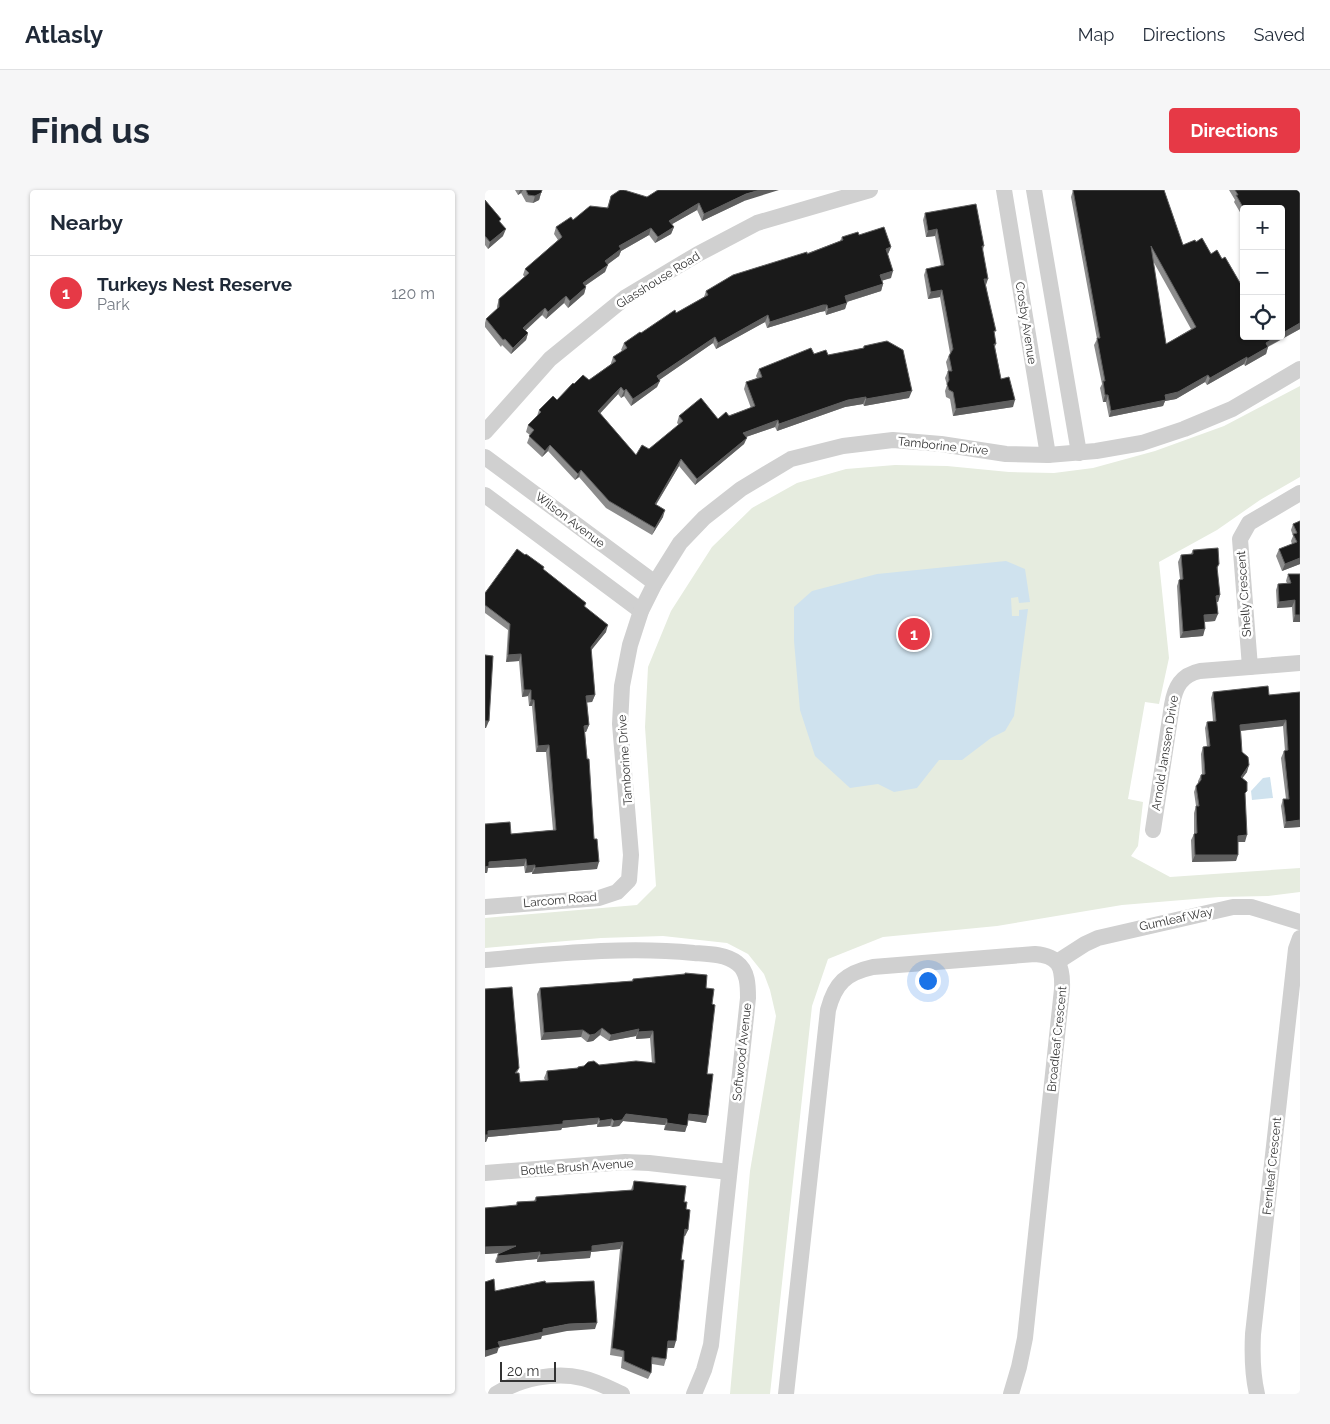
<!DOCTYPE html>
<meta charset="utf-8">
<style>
body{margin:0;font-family:Raleway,sans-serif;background:#f6f6f7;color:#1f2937}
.controls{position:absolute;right:15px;top:15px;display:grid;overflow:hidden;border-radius:5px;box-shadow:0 1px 4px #0004}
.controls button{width:45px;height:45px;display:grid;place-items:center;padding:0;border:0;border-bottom:1px solid #e0e1e3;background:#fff;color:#1f2937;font:25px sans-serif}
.scale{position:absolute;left:15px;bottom:12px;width:56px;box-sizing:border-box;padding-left:5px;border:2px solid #333;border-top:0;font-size:14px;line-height:18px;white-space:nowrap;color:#333;-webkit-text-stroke:4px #fff;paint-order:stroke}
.you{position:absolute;left:442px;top:790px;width:18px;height:18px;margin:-12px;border:4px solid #fff;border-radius:50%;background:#1a73e8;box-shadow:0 0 0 8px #1a73e833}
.badge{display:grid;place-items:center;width:32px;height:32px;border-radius:50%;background:#e63946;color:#fff;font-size:16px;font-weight:700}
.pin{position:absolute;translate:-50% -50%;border:2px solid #fff;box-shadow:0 1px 5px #0006}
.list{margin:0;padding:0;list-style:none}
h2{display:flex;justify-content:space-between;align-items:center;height:65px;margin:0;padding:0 20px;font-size:21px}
h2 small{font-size:16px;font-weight:400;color:#747a83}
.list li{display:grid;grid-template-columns:32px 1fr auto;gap:15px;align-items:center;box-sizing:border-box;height:75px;padding:0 20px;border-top:1px solid #e0e1e3}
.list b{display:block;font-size:19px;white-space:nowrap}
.list p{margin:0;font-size:16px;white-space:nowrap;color:#747a83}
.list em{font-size:16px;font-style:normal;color:#747a83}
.icon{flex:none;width:28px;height:28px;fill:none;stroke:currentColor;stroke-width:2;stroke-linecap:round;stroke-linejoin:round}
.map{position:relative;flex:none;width:815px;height:1204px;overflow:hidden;border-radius:5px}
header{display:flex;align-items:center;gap:30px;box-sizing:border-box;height:70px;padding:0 25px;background:#fff;border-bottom:1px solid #e0e1e3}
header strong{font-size:24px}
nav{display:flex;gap:28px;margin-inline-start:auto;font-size:18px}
.intro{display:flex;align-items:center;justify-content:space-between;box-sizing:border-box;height:120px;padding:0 30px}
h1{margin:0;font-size:35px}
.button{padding:12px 22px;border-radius:5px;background:#e63946;color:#fff;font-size:18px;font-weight:700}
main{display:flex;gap:30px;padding:0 30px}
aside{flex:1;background:#fff;border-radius:5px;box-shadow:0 1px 4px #0004}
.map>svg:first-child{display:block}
.green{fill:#e6ecdf}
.water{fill:#cfe2ee}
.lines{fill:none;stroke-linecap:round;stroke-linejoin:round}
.street{stroke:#d0d0d0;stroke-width:16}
.wall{fill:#8c8c8c;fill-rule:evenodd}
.shaded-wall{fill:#5f5f5f}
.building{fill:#1a1a1a;stroke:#5f5f5f;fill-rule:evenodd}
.labels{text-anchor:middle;stroke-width:5;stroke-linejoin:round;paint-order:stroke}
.street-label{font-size:12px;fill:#333;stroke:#fff}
</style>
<header>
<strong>Atlasly</strong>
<nav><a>Map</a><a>Directions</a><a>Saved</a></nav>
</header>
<div class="intro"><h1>Find us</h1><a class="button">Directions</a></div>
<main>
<aside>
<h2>Nearby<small></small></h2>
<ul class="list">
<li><span class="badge">1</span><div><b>Turkeys Nest Reserve</b><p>Park</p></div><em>120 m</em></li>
</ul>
</aside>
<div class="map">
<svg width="815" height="1204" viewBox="0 0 815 1204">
<rect width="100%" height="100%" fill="#fff"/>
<polygon class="green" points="815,196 815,287 775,310 732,340 674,372 684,468 674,514 660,512 643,609 658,612 653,656 646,666 685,687 815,678 815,702 783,706 734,707 637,715 512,736 398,747 343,769 327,816 285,1204 245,1204 265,981 291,826 285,800 279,784 263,764 242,753 178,746 116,748 0,758 0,728 152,715 171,696 160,537 163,477 186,421 227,357 267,318 312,293 361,279 410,275 462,276 524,282 569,283 608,278 670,261 739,236"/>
<g class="water">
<polygon points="521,371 540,379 545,412 534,413 533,407 526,408 527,426 534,426 534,420 543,419 529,526 520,541 506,548 477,570 454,570 432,598 409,602 393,594 365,598 330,566 315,520 309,451 309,417 327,401 392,384"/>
<polygon points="785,587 788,608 767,610 766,601 778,588"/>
</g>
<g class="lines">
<g class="street">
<polyline points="519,0 563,265"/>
<polyline points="549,0 594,263"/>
<polyline points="0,242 65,169 141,107 213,64 272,33 385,0"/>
<polyline points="0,267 170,393"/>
<polyline points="0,305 156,421"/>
<polyline points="765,477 755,349 764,333 815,303"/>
<path d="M668,640l19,-125c3,-18 9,-30 28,-34l100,-8"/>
<polyline points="0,717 114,708 132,702 144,690 146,665 135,534 137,496 145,455 156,421 170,393 195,353 219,328 256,299 306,269 358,256 408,250 456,254 521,264 563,265 611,261 657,253 699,239 747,219 815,179"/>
<path d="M0,770c69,-6 139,-14 209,-7 14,1 31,1 43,10 11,8 11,23 11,35l-37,347 -7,25 -10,24"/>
<polyline points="572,772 600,754 613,748 748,717 766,717 815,732"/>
<polyline points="0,983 140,972 164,973 244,982"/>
<path d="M11,1204c23,-15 59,-23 86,-16 14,3 27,10 40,16"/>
<path d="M301,1204l42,-384c7,-27 18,-37 45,-43l162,-13c24,2 28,12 27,35l-37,349 -6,29 -8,27"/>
<path d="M772,1204c-5,-21 -5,-39 -4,-60l41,-367 2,-18 4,-11"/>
</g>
</g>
<g class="wall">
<polygon points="30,0 57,0 54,10 48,13 41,12 36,3 33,5"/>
<path d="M588,0h91l19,55 12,-5 1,2 6,-4 9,16 6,-4 5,9 3,-2 18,31 1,-1v49h37v-127h-37v10l-10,-17 1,-2 -6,-10h71v139l-32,18 -2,7 -21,12 -1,-2 -37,21 -2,-3 -29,17 -11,2 -2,5 -54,11 -3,-15h-3l-3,-14 2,-4 -8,-39 3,-6 -26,-142zM668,71l38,68 -25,15z"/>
<polygon points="126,6 259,11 217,31 212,20 187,34 189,37 186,44 170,53 164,45 136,61 134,66 122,74 120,82 100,96 101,97 99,104 83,118 79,113 61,129 57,125 40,140 43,143 41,150 26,164 17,155 16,157 0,137 0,133 1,129 12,119 12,116 14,109 40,87 38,85 40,79 73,50 69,44 71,37 88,30 122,18"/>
<polygon points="0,10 16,29 15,32 18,46 3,59 0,55"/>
<polygon points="440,23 499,56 498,60 501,95 511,154 510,157 516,189 528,217 468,226 465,209 461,207 460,201 462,195 460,188 463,181 461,172 465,163 455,107 443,109 439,85 441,79 456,76 450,46 441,47 438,30"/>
<polygon points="759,35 759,47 756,42"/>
<polygon points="374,45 406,57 403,64 406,88 397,90 398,94 396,101 362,112 360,119 341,125 340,121 335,122 282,138 280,132 231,159 228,153 174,190 172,197 146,216 139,206 136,208 133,204 115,223 151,265 164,259 194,235 192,233 194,226 233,229 266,218 259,199 261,192 272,188 271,186 274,179 329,164 343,165 378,158 379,156 424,208 379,216 378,214 360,217 292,241 290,237 261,247 259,254 210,295 194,276 171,315 178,327 167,345 121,318 94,287 90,290 63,261 57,267 42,253 45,245 41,242 43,235 52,226 54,220 72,210 89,194 104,190 126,174 126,173 128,167 137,161 136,160 139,153 219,107 221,101 355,51 357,47"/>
<polygon points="815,331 815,374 797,381 791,366 794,359 807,354 806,351 808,346 806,340 808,334"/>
<polygon points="708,360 734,374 732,380 735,405 733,412 731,412 730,431 720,432 718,446 695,448 692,396 694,390 695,389 693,372 696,365 706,364"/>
<polygon points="58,379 101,413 100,417 121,442 106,460 110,505 107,512 102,512 104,535 101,542 100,542 112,679 47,684 47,682 40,683 39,676 3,678 2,683 0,683 26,644 68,640 61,562 51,562 47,516 44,516 43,506 37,507 34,471 21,472 23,440 0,423 0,403"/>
<polygon points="803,384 815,384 815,432 808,432 807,417 792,418 791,400 793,394 802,393 801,391"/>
<polygon points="728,502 784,505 815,502 815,637 799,638 796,616 798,609 801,609 796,568 799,561 800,561 798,536 756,541 757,562 762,582 757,588 760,606 760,652 753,652 751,671 707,672 706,650 709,644 709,623 711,616 709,602 711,596 713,593 713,591 716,585 717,584 716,564 718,557 722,557 720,538 722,532 728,531 726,508"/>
<polygon points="148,789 221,798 227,814 222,884 221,933 203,930 200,942 179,940 180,935 138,931 134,936 127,937 125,936 112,937 112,934 77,938 76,940 3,947 1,952 0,952 0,799 34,878 32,883 35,892 60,890 59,888 62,881 92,878 93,877 167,873 165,848 151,849 151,846 124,851 115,845 108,851 102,852 96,847 56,850 52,804 55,798 147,791"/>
<polygon points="149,991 199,1012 201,1019 203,1040 200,1046 199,1046 196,1070 189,1158 182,1158 181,1169 179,1176 167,1174 166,1183 163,1189 136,1178 137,1167 125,1165 135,1059 106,1062 105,1068 52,1072 52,1069 11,1073 10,1071 13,1064 15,1063 0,1064 0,1018 31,1016 32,1012 49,1011 51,1007 146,1000"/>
</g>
<g class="shaded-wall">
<polygon points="35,0 38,0 36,3 33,5"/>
<polygon points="275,0 294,0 259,11 217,31 219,24 261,4"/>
<polygon points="56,3 54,10 48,13 50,6"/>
<polygon points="214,13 212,20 182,37 184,31"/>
<polygon points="189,37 186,44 170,53 173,47"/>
<polygon points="166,38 164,45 136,61 134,66 118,78 120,71 134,56"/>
<polygon points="21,39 18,46 3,59 5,52"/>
<polygon points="452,39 450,46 441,47 443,41"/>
<polygon points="406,57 403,64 399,66 401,59"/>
<polygon points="123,75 120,82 95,99 98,93"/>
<polygon points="408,81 406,88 393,92 395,85"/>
<polygon points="499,89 503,89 501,95"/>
<polygon points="398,94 396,101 358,113 360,106"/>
<polygon points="101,97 99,104 83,118 85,111"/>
<polygon points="457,100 455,107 443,109 446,102"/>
<polygon points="81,106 79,113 61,129 63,122"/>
<polygon points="362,113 360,119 341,125 343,119"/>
<polygon points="338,115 342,115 340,121 335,122 282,138 285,132"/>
<polygon points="60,118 57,125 36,145 38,138"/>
<polygon points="283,125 280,132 231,159 233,153"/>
<polygon points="815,133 815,139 778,159 781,153 792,146 796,146 796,144"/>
<polygon points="43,143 41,150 26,164 28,158"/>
<polygon points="230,147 228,153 170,193 172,186"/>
<polygon points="783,157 781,164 760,176 762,169"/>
<polygon points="762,167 759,174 722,195 725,188"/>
<polygon points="723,185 720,192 691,209 680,211 678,216 624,227 626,221 680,205"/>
<polygon points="175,191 172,197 146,216 148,209"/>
<polygon points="136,197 133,204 111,228 113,221"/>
<polygon points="141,199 139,206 136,208 139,201"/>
<polygon points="427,201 424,208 379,216 381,209"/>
<polygon points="620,205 623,205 621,212 618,212"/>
<polygon points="381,207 378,214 360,217 292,241 294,234 363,210"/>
<polygon points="530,210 528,217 468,226 471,219"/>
<polygon points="293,230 290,237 255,249 258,243"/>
<polygon points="262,248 259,254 210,295 212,289"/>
<polygon points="65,255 63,261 57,267 60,261"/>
<polygon points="196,269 194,276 167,321 170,314"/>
<polygon points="96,280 94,287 90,290 93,284"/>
<polygon points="180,320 178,327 167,345 170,338"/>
<polygon points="815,368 815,374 797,381 800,374"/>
<polygon points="735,405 733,412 728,412 731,406"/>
<polygon points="810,410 807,417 792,418 794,412"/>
<polygon points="733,424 730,431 717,432 719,425"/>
<polygon points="810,425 815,425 815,432 808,432"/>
<polygon points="123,435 121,442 104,463 106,457"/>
<polygon points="720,439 718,446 695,448 698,442"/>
<polygon points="36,464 34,471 21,472 23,465"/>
<polygon points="39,500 46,500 43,506 37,507"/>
<polygon points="110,505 107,512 99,513 101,506"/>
<polygon points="46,510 49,510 47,516 44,516"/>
<polygon points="801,530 798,536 753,541 755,535"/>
<polygon points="0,531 4,531 1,538 0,538"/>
<polygon points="104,535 101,542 97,542 99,536"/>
<polygon points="64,555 61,562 51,562 53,556"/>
<polygon points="764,575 762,582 753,594 756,587"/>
<polygon points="815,630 815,637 799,638 801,632"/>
<polygon points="762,645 760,652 750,652 753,646"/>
<polygon points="710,665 753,665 751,671 707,672"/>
<polygon points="41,669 39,676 3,678 2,683 0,683 0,677 4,672"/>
<polygon points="114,672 112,679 47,684 50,678"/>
<polygon points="50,675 47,682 40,683 42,676"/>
<polygon points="117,838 115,845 108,851 102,852 105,845"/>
<polygon points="154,839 151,846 124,851 126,845"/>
<polygon points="98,840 96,847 56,850 59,843"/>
<polygon points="168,841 165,848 151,849 153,842"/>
<polygon points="141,924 182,929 180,935 138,931 134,936 127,937 129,931"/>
<polygon points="204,924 223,926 221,933 201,930"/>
<polygon points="114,928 112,934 77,938 76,940 3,947 1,952 0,952 0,945 3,941 78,931"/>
<polygon points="127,929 125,936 112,937 115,931"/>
<polygon points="182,933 202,936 200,942 179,940"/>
<polygon points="200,1039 203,1040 200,1046 198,1046"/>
<polygon points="138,1052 135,1059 106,1062 105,1068 52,1072 55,1065 107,1056"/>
<polygon points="31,1056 29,1062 0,1064 0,1057"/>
<polygon points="55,1062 52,1069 11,1073 13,1066"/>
<polygon points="112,1133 110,1139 82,1141 57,1146 56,1149 14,1157 12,1163 0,1167 0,1161 13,1152 58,1139 84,1134"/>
<polygon points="183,1151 191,1151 189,1158 180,1158"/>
</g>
<g class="building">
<polygon points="41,0 57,0 56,3 50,6 43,5"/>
<polygon points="135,0 139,0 162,7 173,0 275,0 261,4 219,24 214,13 184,31 189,37 173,47 166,38 134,56 136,59 120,71 123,75 98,93 101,97 85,111 81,106 63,122 60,118 38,138 43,143 28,158 20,149 18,150 1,129 14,117 14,109 44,83 40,79 77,47 71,37 86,27 88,30 105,16 123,18 126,6"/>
<path d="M588,0h91l19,55 12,-5 1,2 6,-4 9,16 6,-4 5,9 3,-2 18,31 1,-1v49h33l-11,7 2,4 -21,12v-2l-37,21 -2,-3 -30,17 -13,3 1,5 -55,11 -3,-16h-3l-2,-14h2l-8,-43h3zM666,56l45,81 -30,17z"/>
<polygon points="750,0 815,0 815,133 796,144 796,19 759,19 751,5 753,5"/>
<polygon points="0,10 16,29 14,31 21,39 5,52 0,46"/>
<polygon points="491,14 499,56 497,56 503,89 499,89 511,141 509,141 511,154 509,154 516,189 524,187 530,210 471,219 468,202 464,200 462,194 464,190 463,181 467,181 464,166 468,159 457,100 446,102 441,79 459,75 452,39 443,41 440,23"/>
<polygon points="399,37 406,57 401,59 408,81 395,85 398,94 360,106 362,113 343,119 342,115 338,115 285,132 283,125 233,153 230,147 172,186 175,191 148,209 141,199 139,201 136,197 113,221 151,265 157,255 164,259 198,231 194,226 216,208 233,229 241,222 244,226 270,216 261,192 277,187 274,179 326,158 329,164 341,160 343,165 379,158 379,156 402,151 418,160 427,201 381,209 381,207 363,210 294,234 293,230 258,243 262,248 212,289 196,269 170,314 180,320 170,338 124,311 96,280 93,284 65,255 60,261 44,246 49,240 43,235 56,222 54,220 68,206 72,210 88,193 89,194 98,185 104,190 131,171 128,167 142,158 139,153 155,142 156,143 190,120 191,123 223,105 221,101 248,85 322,62 322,64 358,50 357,47 373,42 374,45"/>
<polygon points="815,331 815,368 800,374 794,359 812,352 808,344 812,343 808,334"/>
<polygon points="733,358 734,374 732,377 735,405 731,406 733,424 719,425 720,439 698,442 694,390 698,389 696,365 708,364 708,360"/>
<polygon points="32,359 40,365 41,364 59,377 58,379 101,413 99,416 123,435 106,457 110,505 101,506 104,535 99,536 102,569 104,569 109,649 112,649 114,672 50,678 50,675 42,676 41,669 4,672 4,676 0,677 0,634 25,632 26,644 71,640 64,555 53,556 49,510 46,510 46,500 39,500 36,464 23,465 25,434 0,415 0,403"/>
<polygon points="803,384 815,384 815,425 810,425 810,410 794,412 793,394 806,393"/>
<polygon points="0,465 8,466 4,531 0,531"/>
<polygon points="783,496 784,505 815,502 815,630 801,632 798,609 804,609 799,561 803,560 801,530 755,535 757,562 763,567 764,575 756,587 762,592 762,601 760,603 762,645 753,646 753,665 710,665 709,644 712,643 711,616 714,616 711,596 716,590 716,585 720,584 718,557 725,556 722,532 731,531 728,502"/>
<polygon points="200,783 222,785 221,798 229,799 227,814 230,815 222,884 228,884 223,926 204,924 202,936 182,933 182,929 141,924 137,930 129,931 127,929 115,931 114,928 78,931 78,934 3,941 3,945 0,945 0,799 27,797 34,878 30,883 34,883 35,892 63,890 62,881 93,878 93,877 99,876 103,872 109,871 114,875 151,871 170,873 168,841 153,842 154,839 126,845 117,838 110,844 105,845 98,840 59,843 55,798 148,791 148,789 200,784"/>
<polygon points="149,991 201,996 199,1012 202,1012 201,1019 205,1020 203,1040 200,1039 196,1070 199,1070 191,1151 183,1151 181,1169 167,1167 166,1183 139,1171 139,1161 127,1158 138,1052 107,1056 107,1061 55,1065 55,1062 13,1066 13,1064 31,1056 0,1057 0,1018 32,1015 32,1012 51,1011 51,1007 148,1000"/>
<polygon points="9,1089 10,1101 60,1091 61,1093 109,1091 112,1133 84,1134 58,1139 58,1142 13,1152 15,1157 0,1161 0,1092"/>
</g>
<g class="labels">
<g class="street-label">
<text transform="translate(173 90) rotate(-32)" y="4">Glasshouse Road</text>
<text transform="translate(541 133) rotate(81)" y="4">Crosby Avenue</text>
<text transform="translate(458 256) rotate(6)" y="4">Tamborine Drive</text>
<text transform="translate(85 330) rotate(37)" y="4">Wilson Avenue</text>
<text transform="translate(759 404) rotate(-94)" y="4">Shelly Crescent</text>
<text transform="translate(680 563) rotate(-81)" y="4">Arnold Janssen Drive</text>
<text transform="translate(140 570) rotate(-94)" y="4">Tamborine Drive</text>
<text transform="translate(75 710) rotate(-5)" y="4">Larcom Road</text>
<text transform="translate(691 729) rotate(-12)" y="4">Gumleaf Way</text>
<text transform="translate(572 849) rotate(-84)" y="4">Broadleaf Crescent</text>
<text transform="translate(257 862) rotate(-84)" y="4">Softwood Avenue</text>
<text transform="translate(787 976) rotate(-84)" y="4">Fernleaf Crescent</text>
<text transform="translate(92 977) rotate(-4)" y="4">Bottle Brush Avenue</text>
</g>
</g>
</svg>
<div class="controls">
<button>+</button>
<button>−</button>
<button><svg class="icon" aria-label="locate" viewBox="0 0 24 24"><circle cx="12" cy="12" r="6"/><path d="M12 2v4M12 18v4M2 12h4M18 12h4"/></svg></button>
</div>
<div class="scale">20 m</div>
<div class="you"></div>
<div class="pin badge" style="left:429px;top:444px">1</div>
</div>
</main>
